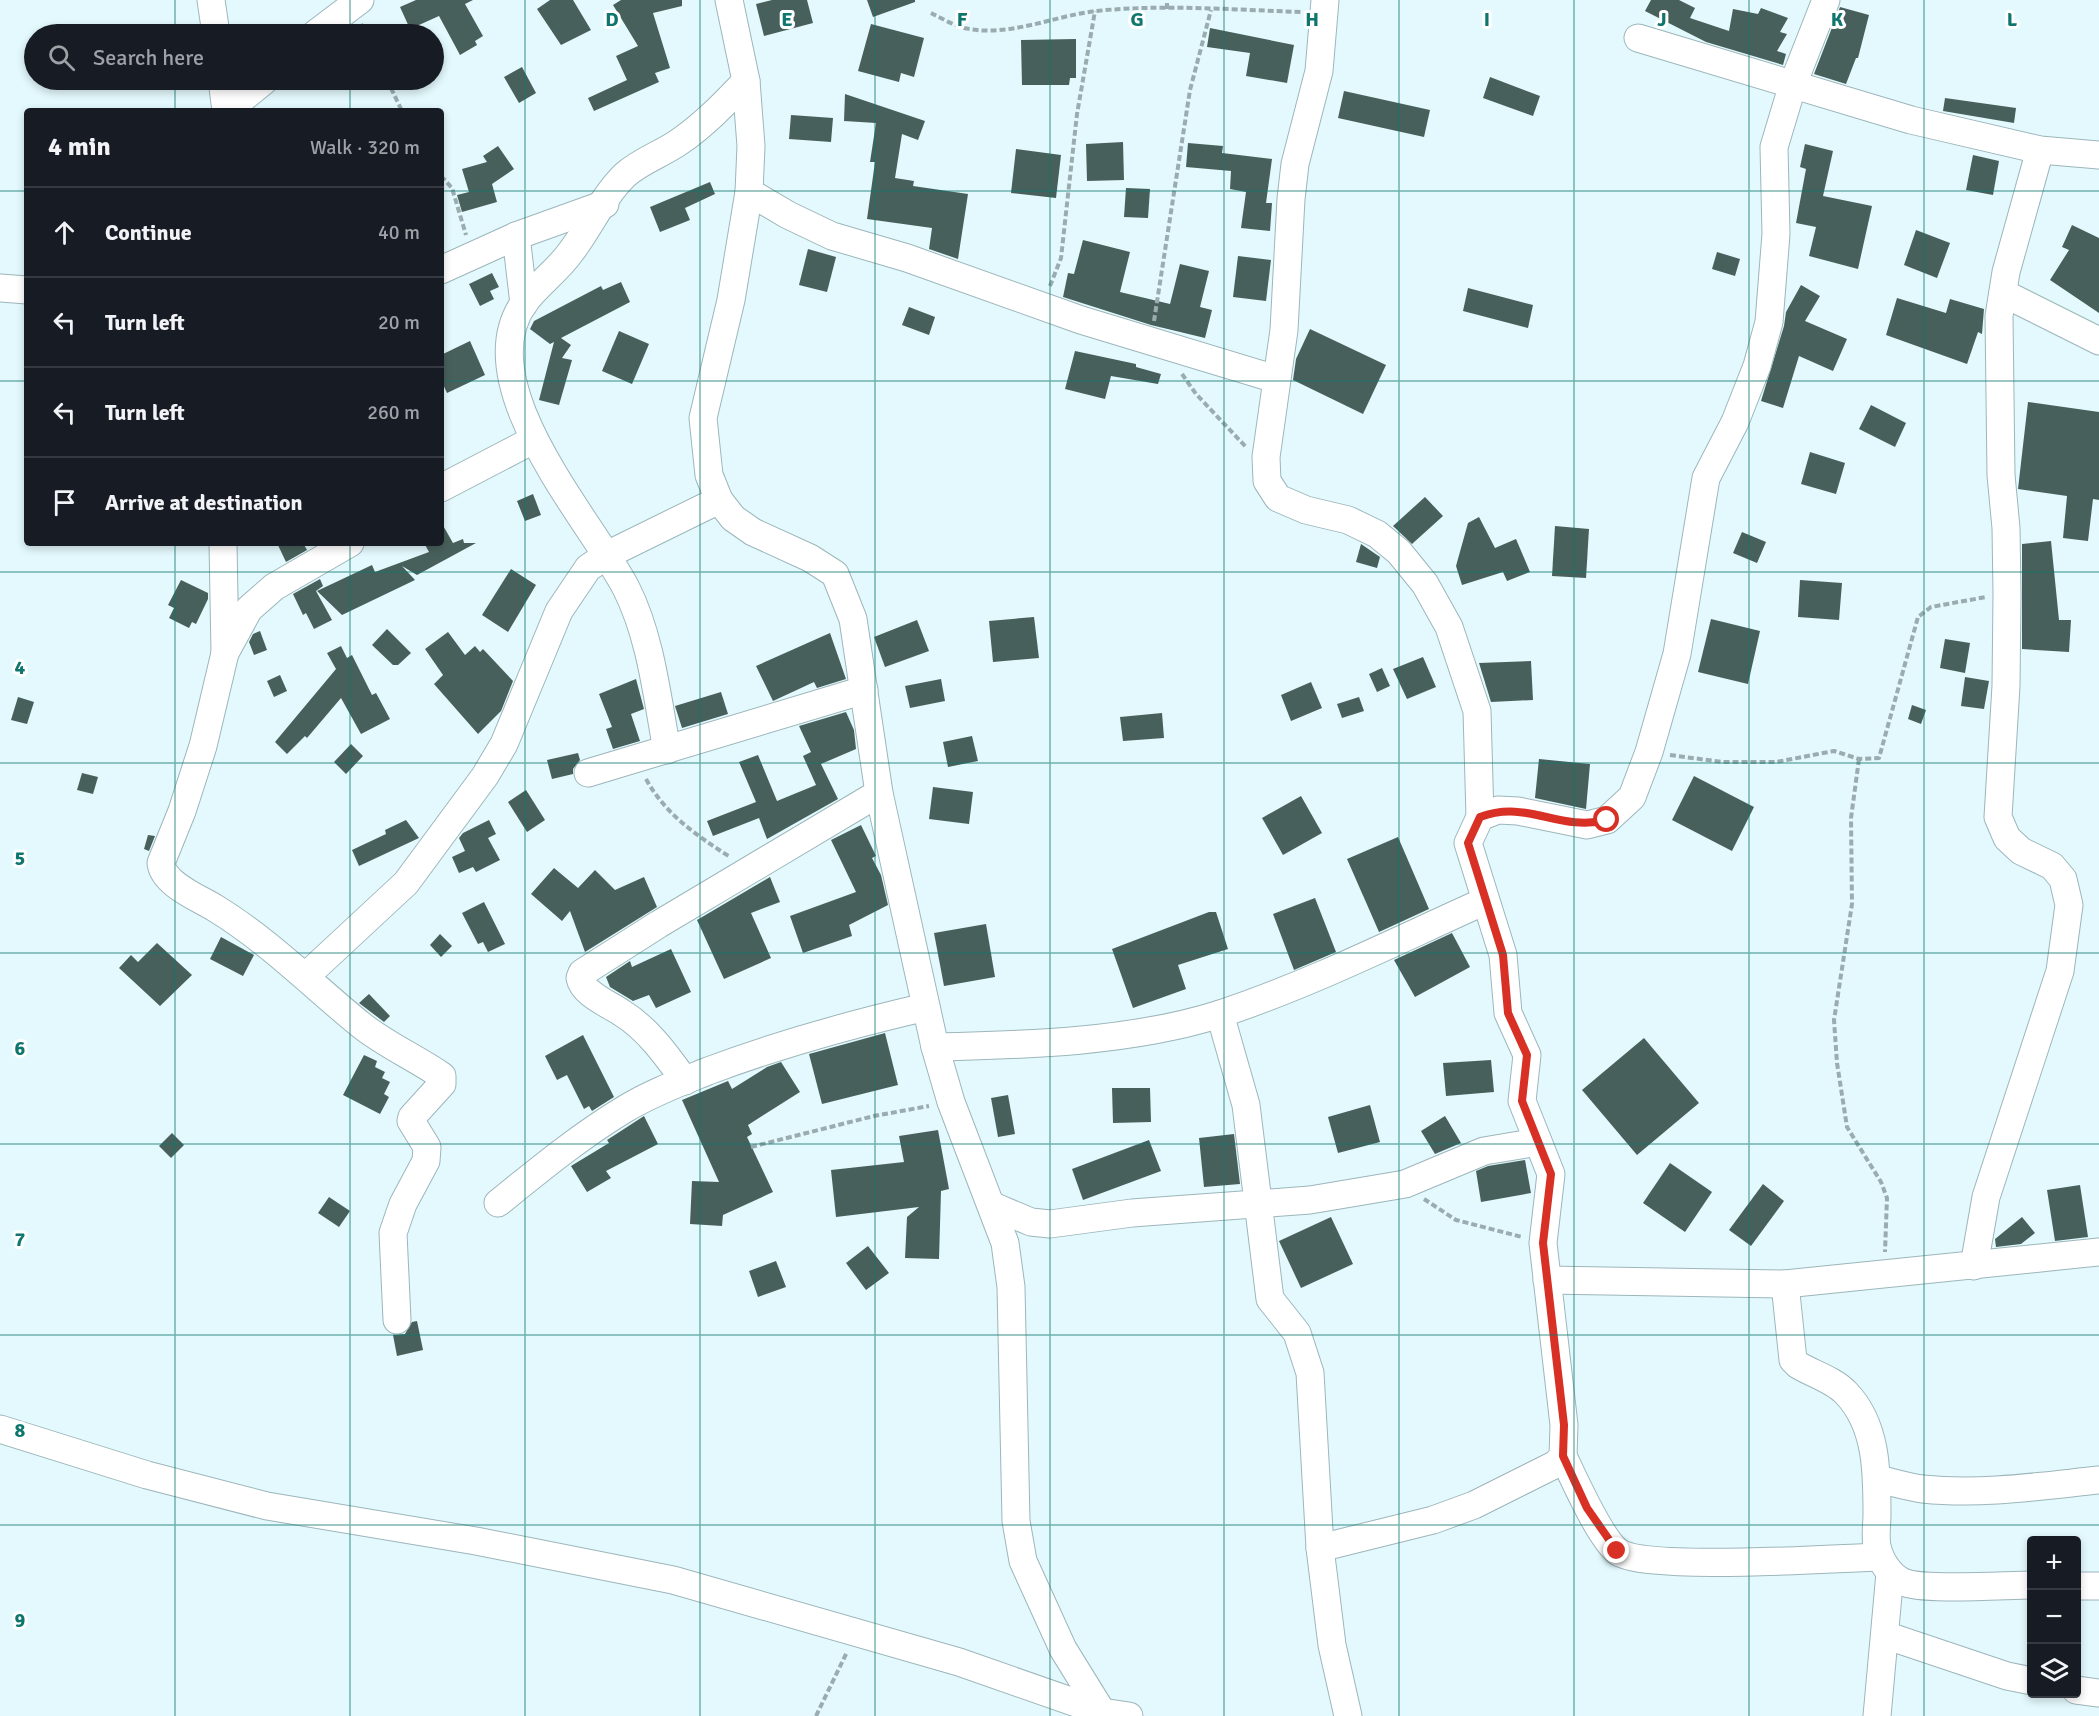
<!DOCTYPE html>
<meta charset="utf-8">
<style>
body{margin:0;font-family:Signika,sans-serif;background:#20242c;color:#f1f3f6}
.controls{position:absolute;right:18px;bottom:18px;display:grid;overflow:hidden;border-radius:6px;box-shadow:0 3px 9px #0003}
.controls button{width:54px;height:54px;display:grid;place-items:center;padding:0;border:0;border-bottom:2px solid #363941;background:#171b24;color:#f1f3f6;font:30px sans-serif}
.stop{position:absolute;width:18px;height:18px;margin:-14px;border:4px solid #d93025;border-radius:50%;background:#fff}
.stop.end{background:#d93025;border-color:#fff;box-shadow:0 2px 6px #0008}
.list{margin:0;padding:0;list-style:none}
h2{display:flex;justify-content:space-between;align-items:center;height:78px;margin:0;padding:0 24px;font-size:26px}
h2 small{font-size:20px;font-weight:400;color:#9ea1a6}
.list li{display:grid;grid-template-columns:39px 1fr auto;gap:18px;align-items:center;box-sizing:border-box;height:90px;padding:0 24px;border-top:2px solid #363941}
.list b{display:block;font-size:22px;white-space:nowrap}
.list em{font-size:20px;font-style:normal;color:#9ea1a6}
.icon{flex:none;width:33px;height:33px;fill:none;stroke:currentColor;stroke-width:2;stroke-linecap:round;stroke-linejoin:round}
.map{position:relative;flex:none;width:2099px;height:1716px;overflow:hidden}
.search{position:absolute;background:#171b24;box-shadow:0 3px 9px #0003;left:24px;top:24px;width:420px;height:66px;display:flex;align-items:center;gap:15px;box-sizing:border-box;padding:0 21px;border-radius:33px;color:#9ea1a6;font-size:22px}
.panel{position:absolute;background:#171b24;box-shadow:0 3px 9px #0003;left:24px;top:108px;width:420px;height:438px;border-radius:6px}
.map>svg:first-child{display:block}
.building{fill:#48605b}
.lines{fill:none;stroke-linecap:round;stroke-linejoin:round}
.minor-casing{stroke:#9cb6bb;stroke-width:29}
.path{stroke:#9aacaf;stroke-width:4;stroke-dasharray:6 3;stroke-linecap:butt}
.minor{stroke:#fff;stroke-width:27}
.route{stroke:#d93025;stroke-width:8}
.grid{fill:none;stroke:#0f766e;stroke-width:1.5;stroke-opacity:0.55}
.grid-label{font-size:20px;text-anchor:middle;font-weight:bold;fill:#0f766e;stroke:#fff;stroke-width:6;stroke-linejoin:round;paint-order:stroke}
</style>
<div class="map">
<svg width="2099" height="1716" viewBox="0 0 2099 1716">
<rect width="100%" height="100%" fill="#e3f9fd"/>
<g class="building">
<polygon points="416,0 473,0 465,4 483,36 475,41 477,45 460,55 439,16 410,29 400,7"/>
<polygon points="550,0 573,0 591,30 561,45 537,9"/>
<polygon points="621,0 682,0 682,6 653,13 670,68 655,73 659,82 594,111 588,98 627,80 616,56 638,46 613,5"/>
<polygon points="772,0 807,0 813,23 764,36 756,4"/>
<polygon points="867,0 915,0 915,2 873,17"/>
<polygon points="1651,0 1679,0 1695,8 1690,18 1729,31 1733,9 1758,14 1761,8 1788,18 1780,32 1787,34 1777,51 1786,54 1783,65 1706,42 1645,11"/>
<polygon points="1840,7 1869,15 1858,58 1856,58 1846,84 1814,74"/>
<polygon points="871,24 924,38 914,77 901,73 899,82 858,71"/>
<polygon points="1210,28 1294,45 1287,83 1246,76 1250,53 1207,47"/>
<polygon points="1076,39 1076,78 1070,78 1069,85 1022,85 1021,40"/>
<polygon points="522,67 536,93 519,103 504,77"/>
<polygon points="1490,77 1540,96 1533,116 1483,98"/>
<polygon points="1344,91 1430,110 1424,137 1338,118"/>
<polygon points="845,94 925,121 918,140 902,134 895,178 914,181 913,186 968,194 958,259 929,249 932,228 867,219 875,162 870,162 876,123 844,121"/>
<polygon points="1945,98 2016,108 2014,123 1943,111"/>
<polygon points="791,115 833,118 831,142 789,139"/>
<polygon points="1123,142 1124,180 1087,181 1086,144"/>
<polygon points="1188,143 1223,146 1222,153 1272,159 1266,203 1272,203 1270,231 1241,228 1246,192 1230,189 1231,171 1186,167"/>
<polygon points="1805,144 1833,151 1823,196 1872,206 1858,269 1809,256 1816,227 1796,223 1806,169 1800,167"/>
<polygon points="498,146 514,169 492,184 497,202 462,212 457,195 469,192 462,169 487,162 483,156"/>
<polygon points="1016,149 1061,155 1056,198 1011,193"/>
<polygon points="1973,155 1999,161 1993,195 1966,190"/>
<polygon points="710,182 715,194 685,208 690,220 660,232 650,207"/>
<polygon points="1126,188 1150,189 1148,218 1124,217"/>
<polygon points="2072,225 2099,238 2099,313 2050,280 2069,250 2062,247"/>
<polygon points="1916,230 1950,243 1937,278 1904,265"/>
<polygon points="1083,240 1130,252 1120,292 1170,304 1180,264 1209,271 1200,307 1212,310 1205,338 1151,325 1063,297 1068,273 1074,274"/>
<polygon points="808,249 836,257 827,292 799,285"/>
<polygon points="1717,252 1740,259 1735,276 1712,269"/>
<polygon points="1238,256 1271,260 1266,301 1233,297"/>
<polygon points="492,273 499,287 490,291 494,299 480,306 469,284"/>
<polygon points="621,282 630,302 561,338 571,345 562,358 572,360 559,405 539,400 554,342 550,344 530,329 534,321 601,286 603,290"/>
<polygon points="1801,285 1820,296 1805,321 1847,339 1833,371 1799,356 1783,408 1761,401 1784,326 1786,312"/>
<polygon points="1468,288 1533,305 1528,328 1463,311"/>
<polygon points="1897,298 1946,313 1950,299 1984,309 1982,334 1978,332 1967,364 1886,335"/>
<polygon points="909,307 935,317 929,335 902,325"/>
<polygon points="1310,329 1386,365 1363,414 1293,380 1296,359"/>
<polygon points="619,331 649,344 632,384 602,371"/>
<polygon points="470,341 485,375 447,393 441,380 441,355"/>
<polygon points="1075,351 1136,364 1136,367 1161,374 1158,384 1111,376 1105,399 1065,389"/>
<polygon points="2028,402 2099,412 2099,500 2093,499 2088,541 2063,538 2067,496 2018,489"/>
<polygon points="1871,405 1906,423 1895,447 1859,429"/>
<polygon points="1810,452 1845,463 1836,494 1801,484"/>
<polygon points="533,494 541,515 525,521 517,501"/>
<polygon points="1425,497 1443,516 1412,544 1393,526"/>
<polygon points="1479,517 1495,548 1516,539 1530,572 1507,581 1503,572 1462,585 1456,566 1468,523"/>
<polygon points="441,522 453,543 463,539 464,543 476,543 417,575 402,566 415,580 342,615 317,591 372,565 375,572 429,552 424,543 441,543"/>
<polygon points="1555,526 1589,529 1586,578 1552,576"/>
<polygon points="1742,532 1766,542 1757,563 1733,553"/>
<polygon points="2051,541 2059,620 2071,620 2069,652 2022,649 2022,544"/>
<polygon points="277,543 303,543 307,550 286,562"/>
<polygon points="1361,544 1380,557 1377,568 1356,562"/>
<polygon points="511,569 536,585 508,632 482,615"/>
<polygon points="320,579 323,586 316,591 332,620 314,629 306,613 303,615 293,594"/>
<polygon points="181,580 208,593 208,599 196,624 192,622 189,628 169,618 174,608 168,605"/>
<polygon points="1800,580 1842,583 1839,620 1798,617"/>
<polygon points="1034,617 1039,658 993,662 989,621"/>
<polygon points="1711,619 1760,631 1748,684 1698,672"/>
<polygon points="917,620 929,651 885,667 874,637"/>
<polygon points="387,629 411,653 398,665 393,665 372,645"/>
<polygon points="260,631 267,650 254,655 249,642 253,634"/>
<polygon points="448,632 465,655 475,646 480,652 483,649 513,681 501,711 478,734 434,684 443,675 425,649"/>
<polygon points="830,633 846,679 817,688 814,682 773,701 756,666"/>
<polygon points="1945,639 1970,643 1965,673 1940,668"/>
<polygon points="341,646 347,658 352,655 372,695 376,693 390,719 361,734 341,698 307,738 305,736 287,754 275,742 336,669 327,653"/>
<polygon points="1423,657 1436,687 1407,699 1393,669"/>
<polygon points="1531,661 1533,700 1491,702 1479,663"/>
<polygon points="1382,668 1390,686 1377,692 1369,674"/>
<polygon points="280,675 287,691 274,697 267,681"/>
<polygon points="1965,677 1989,681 1984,709 1961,706"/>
<polygon points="636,679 644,709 631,714 640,741 613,749 606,729 612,727 599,694"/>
<polygon points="941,679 945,701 910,708 905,686"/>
<polygon points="1311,682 1322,708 1291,721 1281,695"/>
<polygon points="721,692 728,714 682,728 675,706"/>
<polygon points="18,697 34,702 27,724 11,720"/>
<polygon points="1359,697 1364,711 1342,718 1337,704"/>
<polygon points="1912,705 1926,710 1921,724 1908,719"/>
<polygon points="846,712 854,730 856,749 821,764 838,799 767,839 759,818 713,836 707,821 756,802 739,762 758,755 777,801 816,785 803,756 811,752 799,726"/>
<polygon points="1162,713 1164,738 1123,741 1120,717"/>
<polygon points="972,736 978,761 948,767 943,742"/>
<polygon points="351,744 363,756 346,774 334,762"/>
<polygon points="578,753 580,760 573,769 573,774 552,779 547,760"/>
<polygon points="1539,759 1590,764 1586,809 1535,798"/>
<polygon points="82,773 98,777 93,794 77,790"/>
<polygon points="1694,776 1754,807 1732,851 1672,820"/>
<polygon points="933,787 973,792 969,824 929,819"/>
<polygon points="526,790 545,820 527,832 508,802"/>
<polygon points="1301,796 1322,833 1283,855 1262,818"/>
<polygon points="406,820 419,838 359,866 352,850 386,834 385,830"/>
<polygon points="489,820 496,834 488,838 500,860 476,872 473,867 459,873 452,857 465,851 459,838 463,833"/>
<polygon points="861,825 876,856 872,858 881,875 888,905 849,925 852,936 803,953 790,916 856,892 831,840"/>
<polygon points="148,835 155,836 149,851 144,849"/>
<polygon points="1398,837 1429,909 1379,932 1347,859"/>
<polygon points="554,868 578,888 595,870 615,890 644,877 657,907 585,952 570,911 562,921 531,894"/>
<polygon points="770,877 780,902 751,913 771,958 724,979 697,920"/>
<polygon points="1315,898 1336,952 1294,970 1273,914"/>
<polygon points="484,902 505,944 488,952 483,942 478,944 462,913"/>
<polygon points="1209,912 1216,912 1228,949 1178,965 1186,989 1133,1008 1112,949"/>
<polygon points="986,924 995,977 944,986 934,933"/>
<polygon points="1452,933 1470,967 1415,997 1394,960"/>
<polygon points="440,934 452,946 441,957 430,945"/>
<polygon points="221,937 254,955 243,976 210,959"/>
<polygon points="157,943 192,975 160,1006 119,968 131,955 138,962"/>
<polygon points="671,949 691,992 656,1008 649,995 633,1001 610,987 606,977 630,961 632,967"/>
<polygon points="369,994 390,1016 384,1022 359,1003"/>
<polygon points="885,1033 898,1085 822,1104 809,1054"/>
<polygon points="583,1035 614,1097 592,1111 589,1106 584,1109 567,1075 557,1080 545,1056"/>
<polygon points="1644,1038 1699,1103 1637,1155 1582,1090"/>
<polygon points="364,1055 377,1061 375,1067 385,1072 382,1078 390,1082 384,1094 389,1097 380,1114 343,1095"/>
<polygon points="1491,1060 1494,1092 1446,1096 1443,1063"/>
<polygon points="781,1062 800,1092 748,1125 752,1134 747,1137 773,1192 723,1215 722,1226 690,1224 692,1181 719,1182 682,1100 728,1081 732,1089 767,1067"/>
<polygon points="1112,1088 1150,1088 1151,1122 1113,1123"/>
<polygon points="1008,1095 1015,1134 998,1137 991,1098"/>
<polygon points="1370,1105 1380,1142 1338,1153 1328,1117"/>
<polygon points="644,1116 658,1144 606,1171 611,1178 587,1192 571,1166 609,1143 607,1140"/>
<polygon points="1445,1116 1461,1143 1435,1154 1421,1131"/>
<polygon points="938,1130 949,1189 941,1191 939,1259 905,1258 907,1217 919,1207 836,1217 831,1170 904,1162 899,1136"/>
<polygon points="172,1133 184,1145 171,1158 159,1146"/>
<polygon points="1234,1134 1240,1184 1204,1187 1199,1138"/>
<polygon points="1149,1140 1161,1171 1083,1200 1072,1169"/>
<polygon points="1525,1160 1531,1193 1481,1202 1476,1171 1488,1166"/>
<polygon points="1670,1163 1712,1192 1685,1232 1643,1203"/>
<polygon points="1763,1184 1784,1201 1751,1246 1729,1230"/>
<polygon points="2080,1185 2088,1237 2055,1241 2047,1190"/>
<polygon points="329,1197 350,1211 339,1227 318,1213"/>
<polygon points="1331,1217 1353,1264 1301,1288 1279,1241"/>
<polygon points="2022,1217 2035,1233 2021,1244 1996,1247 1995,1239"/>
<polygon points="868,1246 889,1273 866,1290 846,1263"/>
<polygon points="776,1261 786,1287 758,1297 749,1271"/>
<polygon points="417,1321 423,1350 397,1356 393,1335 405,1334 412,1322"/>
</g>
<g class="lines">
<defs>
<g id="minor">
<polyline points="211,0 216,34"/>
<polyline points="729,0 746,81 751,146 749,192 731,300 703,418 709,475 719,500 733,518 753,532 810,558 835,574 853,619 879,793 935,1047 951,1102 1005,1243 1011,1287 1016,1521 1023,1561 1063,1649 1102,1712"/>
<polyline points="1325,0 1319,71 1295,164 1291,199 1284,330 1266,457 1267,481 1278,498 1306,510 1348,520 1377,534 1399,552 1425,584 1449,627 1477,711 1480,817"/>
<polyline points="315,34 360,0"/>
<polyline points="1638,38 1911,120 2040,150 2099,155"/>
<polyline points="222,80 226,111"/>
<polyline points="227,111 265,80"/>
<polyline points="749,192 788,215 832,236 907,258 1081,320 1276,379"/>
<polyline points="516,236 524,304"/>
<polyline points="441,270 516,236 605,204"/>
<polyline points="0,288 27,290"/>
<polyline points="2003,293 2099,341"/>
<polyline points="441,488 533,440"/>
<polyline points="223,543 225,653"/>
<path d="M350,543l-76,44 -25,22 -24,44 -22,93 -21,65 -21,52c2,21 38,35 54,45 54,33 98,78 146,117 25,20 55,33 81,51v8l-30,33 -1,4 16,26 -1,14 -23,43 -10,29 4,87"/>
<path d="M667,750c-10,-53 -16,-113 -41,-162 -36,-69 -159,-204 -102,-285 13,-18 33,-32 46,-50 19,-24 33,-57 55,-78 15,-14 37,-21 54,-33 25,-17 46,-39 67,-61"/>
<polyline points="588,773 864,690"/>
<polyline points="306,976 406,883 485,776 504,744 559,611 588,568 607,555 719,500"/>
<polyline points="1220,1014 1246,1105 1270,1299 1297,1333 1310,1373 1320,1548 1332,1645 1348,1716"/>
<path d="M935,1047c92,-2 197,-5 285,-33 91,-30 178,-74 265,-113"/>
<path d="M685,1081c-18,-25 -37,-52 -63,-68 -13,-9 -39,-19 -42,-35l2,-5 77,-49 220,-131"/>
<path d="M498,1203c41,-33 82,-67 127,-94 26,-16 56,-27 83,-38 72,-27 144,-47 218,-64"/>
<polyline points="993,1206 1031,1222 1050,1224 1132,1213 1310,1200 1405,1184 1484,1151 1538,1142"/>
<polyline points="1974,1266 1986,1197 2060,971 2069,905 2063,879 2052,866 2021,851 2007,838 1998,817 2006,686 2007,594 2006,528 2001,475 1999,316 2006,272 2040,150"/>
<polyline points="1547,1280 1785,1284 2099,1252"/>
<path d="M1785,1284l8,76 5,5c15,9 36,15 48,28 31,32 31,79 31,121 0,10 -2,22 0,32 3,15 13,30 26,36 19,9 103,3 129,3"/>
<polyline points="0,1429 147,1475 267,1506 476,1541 673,1580 959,1662 1102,1712 1129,1716"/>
<path d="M1563,1456c11,23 36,80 54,95 27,21 220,7 263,6"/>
<path d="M1877,1479c15,3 30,8 46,10 59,6 118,-3 176,-9"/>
<polyline points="1320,1548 1433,1520 1474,1505 1556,1464 1563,1456 1564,1425 1543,1243 1551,1174 1522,1101 1527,1055 1508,1013 1503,955 1468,843 1480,817 1498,810 1518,811 1587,825 1607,820 1632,797 1649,752 1677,654 1706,478 1735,422 1757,366 1769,322 1776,234 1774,147 1793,84 1826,0"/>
<polyline points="2076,1586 2099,1586"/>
<polyline points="1885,1635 2007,1676 2032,1681"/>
<polyline points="2076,1690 2099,1693"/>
<polyline points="1877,1716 1890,1573"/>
</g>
</defs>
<use href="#minor" class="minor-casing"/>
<g class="path">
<polyline points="1167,9 1167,0"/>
<path d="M931,13c10,5 22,12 33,15 44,10 89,-12 132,-17 68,-7 139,-1 207,1"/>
<polyline points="361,24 366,34"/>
<polyline points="387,80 402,111"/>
<polyline points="441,176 452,188 466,235"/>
<polyline points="1050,286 1061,258 1077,114 1095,11"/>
<polyline points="1154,321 1190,90 1211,10"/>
<polyline points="1182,374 1196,394 1246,447"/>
<polyline points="1670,755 1722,762 1776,762 1834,751 1859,759 1879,758 1918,617 1931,607 1986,597"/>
<polyline points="1859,759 1851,818 1852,904 1834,1020 1837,1063 1847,1127 1881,1182 1887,1198 1885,1252"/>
<path d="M646,779c20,36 50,56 84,78"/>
<polyline points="751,1147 874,1116 929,1106"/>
<polyline points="1424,1199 1456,1220 1522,1237"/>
<polyline points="816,1716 847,1652"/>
</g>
<use href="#minor" class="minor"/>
</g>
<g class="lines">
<path class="route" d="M1607,820c-49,12 -79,-21 -127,-3l-12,26 35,112 5,58 19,42 -5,46 29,73 -8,69 21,182 -1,31 24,52 30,43"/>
</g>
<path class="grid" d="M175,0v34M350,0v34M525,0v1716M700,0v1716M875,0v1716M1050,0v1716M1224,0v1716M1399,0v1716M1574,0v1716M1749,0v1716M1924,0v1716M175,80v31M350,80v31M0,191h27M441,191h1658M0,381h27M441,381h1658M175,543v1173M350,543v1173M0,572h2099M0,763h2099M0,953h2099M0,1144h2099M0,1335h2099M0,1525h2099"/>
<g class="grid-label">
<text x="612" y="26">D</text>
<text x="787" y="26">E</text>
<text x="962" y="26">F</text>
<text x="1137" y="26">G</text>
<text x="1312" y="26">H</text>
<text x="1487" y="26">I</text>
<text x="1662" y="26">J</text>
<text x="1837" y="26">K</text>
<text x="2012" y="26">L</text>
<text x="20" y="674">4</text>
<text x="20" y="865">5</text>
<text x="20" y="1055">6</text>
<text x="20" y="1246">7</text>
<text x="20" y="1437">8</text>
<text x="20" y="1627">9</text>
</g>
</svg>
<div class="controls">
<button>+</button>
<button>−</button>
<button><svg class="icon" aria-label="layers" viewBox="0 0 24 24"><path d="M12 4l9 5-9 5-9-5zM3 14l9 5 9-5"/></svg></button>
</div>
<div class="stop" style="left:1607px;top:820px"></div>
<div class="stop end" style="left:1617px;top:1551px"></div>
<div class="search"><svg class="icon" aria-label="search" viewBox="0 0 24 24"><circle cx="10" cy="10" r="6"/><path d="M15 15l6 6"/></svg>Search here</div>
<section class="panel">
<h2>4 min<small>Walk · 320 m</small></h2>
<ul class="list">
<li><svg class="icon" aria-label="ahead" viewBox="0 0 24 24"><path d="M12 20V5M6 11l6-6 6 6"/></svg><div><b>Continue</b></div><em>40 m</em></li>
<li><svg class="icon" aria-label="left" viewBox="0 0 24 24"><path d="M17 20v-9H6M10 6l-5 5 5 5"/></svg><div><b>Turn left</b></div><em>20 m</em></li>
<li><svg class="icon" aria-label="left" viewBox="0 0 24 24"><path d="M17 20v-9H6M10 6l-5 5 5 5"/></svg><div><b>Turn left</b></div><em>260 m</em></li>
<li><svg class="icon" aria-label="arrive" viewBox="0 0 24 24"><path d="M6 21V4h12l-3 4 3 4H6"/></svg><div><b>Arrive at destination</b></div></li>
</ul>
</section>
</div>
